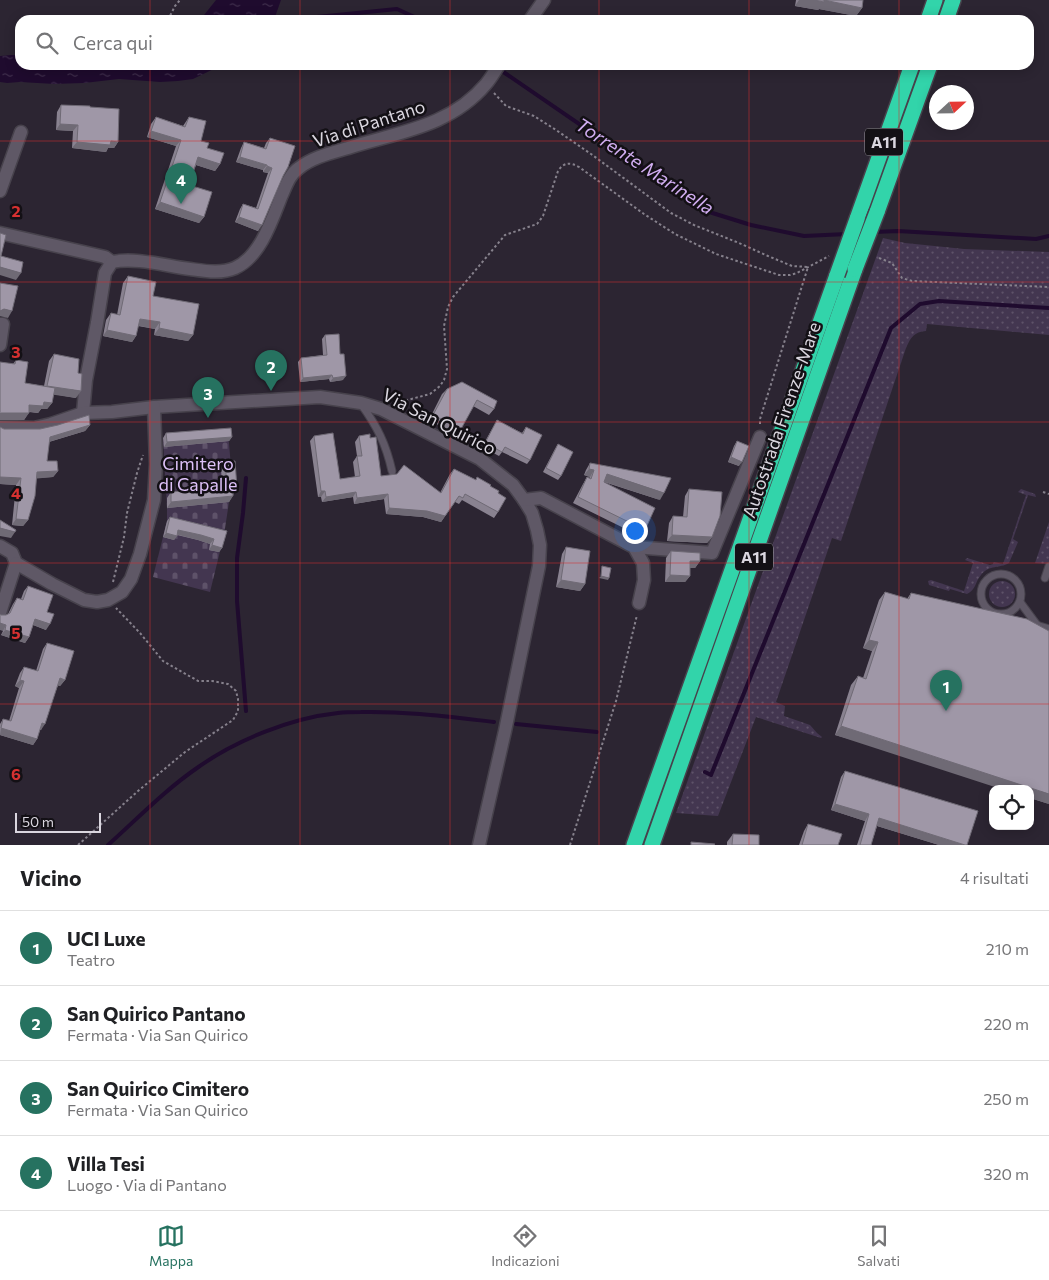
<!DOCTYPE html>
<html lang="it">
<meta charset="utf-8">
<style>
body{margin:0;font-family:Commissioner,sans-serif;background:#f6f6f6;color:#202124}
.controls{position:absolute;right:15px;bottom:15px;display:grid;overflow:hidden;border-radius:10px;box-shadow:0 2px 12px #0003}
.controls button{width:45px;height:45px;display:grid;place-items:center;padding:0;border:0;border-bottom:1px solid #e0e0e0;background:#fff;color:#202124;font:25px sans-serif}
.compass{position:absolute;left:929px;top:85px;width:45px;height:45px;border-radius:50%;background:#fff;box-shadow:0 2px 12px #0003;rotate:68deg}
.scale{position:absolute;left:15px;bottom:12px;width:86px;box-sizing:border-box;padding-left:5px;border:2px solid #dad6df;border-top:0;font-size:14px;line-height:18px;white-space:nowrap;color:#dad6df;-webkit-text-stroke:4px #131015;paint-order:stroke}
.you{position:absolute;left:634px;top:530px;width:18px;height:18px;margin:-12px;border:4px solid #fff;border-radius:50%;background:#1a73e8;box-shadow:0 0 0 8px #1a73e833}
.badge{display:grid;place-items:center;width:32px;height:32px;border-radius:50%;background:#267260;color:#fff;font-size:16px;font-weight:700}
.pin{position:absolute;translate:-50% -41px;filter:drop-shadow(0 1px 2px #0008)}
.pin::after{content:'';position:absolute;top:26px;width:18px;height:15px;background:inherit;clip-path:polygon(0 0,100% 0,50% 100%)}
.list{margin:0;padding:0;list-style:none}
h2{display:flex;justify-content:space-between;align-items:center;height:65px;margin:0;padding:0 20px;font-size:21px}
h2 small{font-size:16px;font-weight:400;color:#757577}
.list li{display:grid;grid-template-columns:32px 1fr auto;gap:15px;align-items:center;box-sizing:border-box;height:75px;padding:0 20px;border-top:1px solid #e0e0e0}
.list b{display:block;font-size:19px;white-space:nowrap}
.list p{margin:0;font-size:16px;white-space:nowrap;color:#757577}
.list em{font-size:16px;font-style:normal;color:#757577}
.icon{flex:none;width:28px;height:28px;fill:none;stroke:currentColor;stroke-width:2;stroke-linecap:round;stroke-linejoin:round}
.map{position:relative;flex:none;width:1049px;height:845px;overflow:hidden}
.search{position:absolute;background:#fff;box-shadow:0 2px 12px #0003;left:15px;right:15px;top:15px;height:55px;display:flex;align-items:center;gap:12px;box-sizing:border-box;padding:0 18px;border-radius:15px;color:#757577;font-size:19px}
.sheet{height:365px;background:#fff}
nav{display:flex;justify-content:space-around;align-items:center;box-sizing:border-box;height:70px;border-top:1px solid #e0e0e0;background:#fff;font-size:14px;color:#757577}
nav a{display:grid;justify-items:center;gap:2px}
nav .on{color:#267260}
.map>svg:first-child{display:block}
.grass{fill:url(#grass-dots)}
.cemetery{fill:url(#cemetery-stones)}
.water{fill:url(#water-ripples)}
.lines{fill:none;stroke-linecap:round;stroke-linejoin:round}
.stream{stroke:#1f0b2e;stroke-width:4}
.lane-casing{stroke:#47424c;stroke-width:9}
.street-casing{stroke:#47424c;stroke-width:15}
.highway-casing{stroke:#47424c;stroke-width:18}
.path{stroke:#86818c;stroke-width:2;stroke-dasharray:2.5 2.5;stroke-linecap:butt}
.lane{stroke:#5f5866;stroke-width:7}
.street{stroke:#5f5866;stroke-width:12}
.highway{stroke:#32d4aa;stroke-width:15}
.highway-bridge-casing{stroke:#47424c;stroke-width:18;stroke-linecap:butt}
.highway-bridge{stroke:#32d4aa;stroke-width:15}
.wall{fill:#898290}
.shaded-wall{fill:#6f6a75}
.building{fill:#9f97a7;stroke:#6f6a75}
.grid{fill:none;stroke:#d63131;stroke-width:1;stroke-opacity:0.55}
.labels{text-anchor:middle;stroke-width:5;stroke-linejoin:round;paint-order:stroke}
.shield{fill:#131015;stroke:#9e9ba2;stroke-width:1}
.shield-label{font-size:16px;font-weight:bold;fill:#dad6df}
.street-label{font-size:18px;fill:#dad6df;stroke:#131015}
.park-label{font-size:18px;fill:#ddc1f8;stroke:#131015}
.water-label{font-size:19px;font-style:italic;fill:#d0adf0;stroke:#131015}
.grid-label{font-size:16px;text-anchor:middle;font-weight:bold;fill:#d63131;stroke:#131015;stroke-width:5;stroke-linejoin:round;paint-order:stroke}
</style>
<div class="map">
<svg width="1049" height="845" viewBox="0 0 1049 845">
<defs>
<pattern id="grass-dots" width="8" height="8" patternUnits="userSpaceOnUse" patternTransform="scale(1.25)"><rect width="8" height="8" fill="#433650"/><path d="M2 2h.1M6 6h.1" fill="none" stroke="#5e5269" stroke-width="1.8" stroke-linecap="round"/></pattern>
<pattern id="cemetery-stones" width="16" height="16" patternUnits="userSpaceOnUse" patternTransform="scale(1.25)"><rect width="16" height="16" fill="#433650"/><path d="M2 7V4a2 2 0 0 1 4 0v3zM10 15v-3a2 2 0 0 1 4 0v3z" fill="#5e5269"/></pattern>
<pattern id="water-ripples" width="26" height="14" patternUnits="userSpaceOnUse" patternTransform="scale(1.25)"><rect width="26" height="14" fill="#1f0b2e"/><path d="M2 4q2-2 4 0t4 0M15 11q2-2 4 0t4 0" fill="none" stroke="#3f2e4c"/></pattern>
</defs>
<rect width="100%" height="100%" fill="#2c2532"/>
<g class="grass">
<path d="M883,238l22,5 59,6 85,3v83l-122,-11 -1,7c-12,1 -15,6 -20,17l-65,193 -9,-3 -56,164 9,4 -1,10 26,9 7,8 5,4 -1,1 -65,-21 -38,99 -42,-3z"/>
<path d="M1021,489l14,5 1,3 -8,-2 -15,44 5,3 -9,21c-10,6 -19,1 -28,12 -6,7 -5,15 -14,19l-17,-5 -1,2 -20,-6 -1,-4 3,-1 33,11 9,-28 -8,-3 2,-2 23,7 3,-1 1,-2 9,2 23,-69 -8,-3z"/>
<polygon points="1049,522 1049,562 1048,564 1035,563"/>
<circle cx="1002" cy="594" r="13"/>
</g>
<polygon class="cemetery" points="228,432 231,467 229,502 224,535 210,592 153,577 167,521 167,508 163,438"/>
<g class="water">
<polygon points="216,0 281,0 274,20 200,20"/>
<polygon points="11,55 20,55 20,65 222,65 193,79 178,81 160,82 119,79 84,83 54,84 20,82 7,83 0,82 0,56"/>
</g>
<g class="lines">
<g class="stream">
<polyline points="287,20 397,9 421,20"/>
<polyline points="499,69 706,211 751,225 804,236 847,234"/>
<polyline points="874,232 898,231 1036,239 1049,236"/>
<polyline points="246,478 243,513 237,558 237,601 246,711"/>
<polyline points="516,724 597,732"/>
<polyline points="705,772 711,775 891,328 920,304 939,301 1049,308"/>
<path d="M108,845c29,-26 57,-55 89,-77 39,-28 94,-50 141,-55 8,-1 16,-1 23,-1 45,-1 89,5 133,10"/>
</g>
<defs>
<g id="lane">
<path d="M361,404c16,22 25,40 31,67"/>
<circle cx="1001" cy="594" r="20"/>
<polyline points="1045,578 1049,566"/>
<polyline points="1020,602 1037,625"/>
<polyline points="1030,623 1049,629"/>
</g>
<g id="street">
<polyline points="530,20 544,0"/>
<polyline points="0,191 21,132"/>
<polyline points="0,233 105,257 112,262"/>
<polyline points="0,324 3,324 0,345"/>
<path d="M83,413l3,-33 11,-57 8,-50 7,-11c24,-5 54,4 78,7 15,2 31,5 45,-1 25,-11 37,-48 46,-71 5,-11 8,-22 18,-29 14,-11 32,-15 49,-20 50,-16 102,-21 138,-64 5,-6 9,-13 13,-19"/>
<polyline points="0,427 34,428 51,424 83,413 112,412 154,407 320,397 361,403 381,409 480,459 513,485 524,500 532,513 537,530 540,545 539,566 505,731 479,845"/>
<polyline points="524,500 541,498 634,547 643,563 644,580 639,603"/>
<polyline points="0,546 12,553 16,563 52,584 84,600 97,602 108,600 122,592 131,579 140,554 154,500 156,464 154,407"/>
<polyline points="634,547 712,553 760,437"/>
<polyline points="0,613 16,563"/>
</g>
<g id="highway">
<polyline points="928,20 935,0"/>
<polyline points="946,20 953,0"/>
<polyline points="877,212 930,65"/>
<polyline points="857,219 912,65"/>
<polyline points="634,845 837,275"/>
<polyline points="652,845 855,269"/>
</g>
</defs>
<use href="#lane" class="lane-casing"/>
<use href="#street" class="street-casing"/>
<use href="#highway" class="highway-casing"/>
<g class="path">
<polyline points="168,20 175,6 180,0"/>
<polyline points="494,93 506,106 534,116 556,130 591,154 671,213 694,225 739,243 768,256 792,266 808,267"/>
<polyline points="879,258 892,263 902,278 912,281 1049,287"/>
<path d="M396,403l34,-9 10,-8 4,-6 3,-11 -3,-43 4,-19 5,-10 52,-62 32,-11 6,-8 15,-45c6,-9 12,-9 21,-4l65,47 31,20 41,20 63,21h11l7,-2 32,-17"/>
<polyline points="760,424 760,419 808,267"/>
<polyline points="1043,492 1049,494"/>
<polyline points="113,582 124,537 127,513 137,473 143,455"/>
<polyline points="78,845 138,791 185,752 233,720 238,711 238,699 236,691 228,684 212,681 198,681 163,661 140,633 116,608"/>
<polyline points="570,845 616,701 637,615"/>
</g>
<use href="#lane" class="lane"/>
<use href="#street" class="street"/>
<use href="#highway" class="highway"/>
<defs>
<g id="highway-bridge">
<polyline points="855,269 877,212"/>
<polyline points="837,275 857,219"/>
</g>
</defs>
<use href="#highway-bridge" class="highway-bridge-casing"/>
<use href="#highway-bridge" class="highway-bridge"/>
</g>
<g class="wall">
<polygon points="796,0 863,0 862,8 856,16 819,9 818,10 795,6"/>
<polygon points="61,105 90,107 118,142 114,148 108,148 106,152 72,148 73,131 56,130 57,112"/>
<polygon points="156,117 183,126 189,117 201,141 220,164 215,171 196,165 189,185 204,217 199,223 155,209 176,146 147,137 151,124"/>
<polygon points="270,138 283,176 258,231 235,222 240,209 243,204 256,208 268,173 263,172 263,170 236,162 241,148 244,142 264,148 266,143"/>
<polygon points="128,276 153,296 193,335 188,341 154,335 155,329 138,326 136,336 132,342 103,336 106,320 111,313 117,315 123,283"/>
<polygon points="325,335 343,380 330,382 329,379 300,382 298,362 301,358 323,355 322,339"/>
<polygon points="54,354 76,398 53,394 52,403 47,409 41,409 38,413 29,412 24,420 13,364 16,360 25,383 44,386 49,361"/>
<polygon points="462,382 494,409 489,415 473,406 461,429 457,435 429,420 442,394 447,389"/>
<polygon points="497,420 522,433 526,427 530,460 527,464 502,452 499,456 482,447"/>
<polygon points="90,425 85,431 49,442 47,461 58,471 53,477 36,478 28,520 23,526 12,525 16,485 0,484 0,427 4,429 40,429"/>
<polygon points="166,433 232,437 229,441 164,447 163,438"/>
<polygon points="314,436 340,479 355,477 353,462 357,456 355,442 359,436 381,476 440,493 450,474 454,469 476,480 490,486 498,493 498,512 494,518 462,500 459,504 455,502 441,522 423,517 386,514 384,499 354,504 353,497 322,502 321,497 318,497 310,441"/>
<polygon points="737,441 739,466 728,462 734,446"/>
<polygon points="558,444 561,476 558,480 543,472 555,449"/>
<polygon points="225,461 237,488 229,502 167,508 167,498 171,492 222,487 221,467"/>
<polygon points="590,463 660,500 604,482 645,530 640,536 573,503 583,484 587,477 589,478 590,477 584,475 586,470"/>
<polygon points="689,489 712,537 707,543 667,541 669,523 673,516 683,517 685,496"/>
<polygon points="170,517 227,531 222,548 219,552 209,550 210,544 198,540 177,535 174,540 163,537 167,521"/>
<polygon points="566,547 585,584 580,591 556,587 562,554"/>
<polygon points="671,551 700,561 695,568 690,568 690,576 685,582 665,582 666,558"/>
<polygon points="28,586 47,612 46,630 33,625 29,637 25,643 1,635 3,631 1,615 6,615 8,614 13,604 17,598 21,599 24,591"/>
<polygon points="885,592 907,599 911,593 1049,804 1030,798 1030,789 835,735 851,685 858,676 863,678 872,651 863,648 879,600"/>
<polygon points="47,643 65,680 60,686 58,685 41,730 40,730 37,739 33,745 0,735 0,724 3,719 9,721 19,688 15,686 20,673 24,667 36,671 43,649"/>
<polygon points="845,771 967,845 939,845 877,826 871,845 857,845 865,821 831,810 841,777"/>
<polygon points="808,824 838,845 799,845 804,831"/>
<polygon points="733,834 759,845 727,845 727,842"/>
</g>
<g class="shaded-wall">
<polygon points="799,0 824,0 862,8 856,16 819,9 818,10 795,6"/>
<polygon points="60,124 78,125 73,131 56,130"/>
<polygon points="151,131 181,140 176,146 147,137"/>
<polygon points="111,141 118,142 114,148 108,148 106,152 72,148 77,142"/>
<polygon points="198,157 220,164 215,171 193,164"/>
<polygon points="240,157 267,165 263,170 236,162"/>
<polygon points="267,166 272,168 268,173 263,172"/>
<polygon points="160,202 204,217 199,223 155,209"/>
<polygon points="239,217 262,225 258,231 235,222"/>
<polygon points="0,267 21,273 16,280 0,275"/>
<polygon points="4,309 12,311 8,318 0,316 0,311"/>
<polygon points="140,319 160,322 155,329 135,325"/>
<polygon points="159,328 193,335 188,341 154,335"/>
<polygon points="107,330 136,336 132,342 103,336"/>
<polygon points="332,375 329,379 300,382 303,378"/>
<polygon points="346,376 343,380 330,382 333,378"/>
<polygon points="47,386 81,391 76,398 42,393"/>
<polygon points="44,402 52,403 47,409 41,409 38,413 25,411 29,405"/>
<polygon points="1,413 29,413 24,420 0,420 0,414"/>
<polygon points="90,425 85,431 45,443 50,437"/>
<polygon points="232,437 229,441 164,447 167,442"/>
<polygon points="731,457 742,462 739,466 728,462"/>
<polygon points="589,469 594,470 590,477 584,475"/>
<polygon points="58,471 53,477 32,479 37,472"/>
<polygon points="607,474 664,493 660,500 602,481"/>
<polygon points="0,477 21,478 16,485 0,484"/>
<polygon points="321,491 325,491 321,497 318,497"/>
<polygon points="356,492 353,497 322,502 326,497"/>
<polygon points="388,494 384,499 354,504 357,498"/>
<polygon points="233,496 229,502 167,508 171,502"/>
<polygon points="459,496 441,522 423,517 386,514 389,508"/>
<polygon points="16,519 28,520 23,526 12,525"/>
<polygon points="0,528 15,532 11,538 0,536"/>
<polygon points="178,530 201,535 214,539 210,544 198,540 175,534"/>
<polygon points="166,533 177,536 174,540 163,537"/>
<polygon points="672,535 712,537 707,543 667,541"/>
<polygon points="212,545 222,548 219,552 209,550"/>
<polygon points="690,561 700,561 695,568 686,568"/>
<polygon points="670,575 690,576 685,582 665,582"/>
<polygon points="601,576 609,578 608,580 599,578"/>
<polygon points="561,580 585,584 580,591 556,587"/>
<polygon points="35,619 50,624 46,630 31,624"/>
<polygon points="0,623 6,625 3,631 0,630"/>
<polygon points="5,630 29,637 25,643 1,635"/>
<polygon points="869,640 878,642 872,651 863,648"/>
<polygon points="60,678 65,680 60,686 55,685"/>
<polygon points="20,680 24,681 19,688 15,686"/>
<polygon points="42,723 45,724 41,730 37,729"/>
<polygon points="841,726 1049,794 1049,804 1030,798 1030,789 1001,789 835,735"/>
<polygon points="1,728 37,739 33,745 0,735"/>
<polygon points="835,804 869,814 865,821 831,810"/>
<polygon points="879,818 965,845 939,845 874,825"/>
</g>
<g class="building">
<polygon points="814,0 863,0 862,8 824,0 824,2"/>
<polygon points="61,105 90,106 90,107 119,109 118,142 111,141 110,145 77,142 78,125 60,124"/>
<polygon points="156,117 185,127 189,117 206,121 201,141 209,143 207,148 224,153 220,164 198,157 189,185 212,192 204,217 160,202 181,140 151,131"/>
<polygon points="270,138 295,146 288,167 283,176 262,225 239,217 243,204 258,209 272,168 267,166 267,165 240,157 244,142 266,149"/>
<polygon points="0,233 6,235 1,256 23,262 21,273 0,267"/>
<polygon points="128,276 156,282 153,296 199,304 193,335 159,328 160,322 140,319 136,336 107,330 111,313 120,315"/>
<polygon points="0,283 18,286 12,311 4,309 0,311"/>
<polygon points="339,334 340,354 344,354 346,376 333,378 332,375 303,378 301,358 327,355 325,335"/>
<polygon points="54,354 79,359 78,373 82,374 81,391 47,386"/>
<polygon points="16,360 28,362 25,383 55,388 52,403 44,402 43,406 29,405 29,413 1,413 0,414 0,362 15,364"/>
<polygon points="462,382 497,401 494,409 477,400 461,429 433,415 447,389"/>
<polygon points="89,415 90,425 50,437 47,461 57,461 58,471 37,472 35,496 28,520 16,519 21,478 0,477 0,427 4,429 40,429 58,425"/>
<polygon points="497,420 523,434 526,427 542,435 530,460 505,447 502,452 485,443"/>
<polygon points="231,428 232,437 167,442 166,433"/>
<polygon points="333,433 340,479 360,476 357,456 362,456 359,436 370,434 370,438 376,437 381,476 397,474 404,465 441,493 454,469 476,480 477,477 491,485 490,486 499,491 498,493 506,498 498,512 465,494 463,498 459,496 445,516 427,511 389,508 388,494 357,498 356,492 326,497 325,491 321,491 314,436"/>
<polygon points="737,441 749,446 742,462 731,457"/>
<polygon points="558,444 573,452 561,476 546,468"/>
<polygon points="225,461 235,461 237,488 233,488 233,496 171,502 171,492 227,487"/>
<polygon points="590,463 671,478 664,493 607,474 604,482 655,508 645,530 578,497 587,477 591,479 594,470 589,469"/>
<polygon points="689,489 722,492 720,516 712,537 672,535 673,516 687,517"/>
<polygon points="170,517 227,531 222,548 212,545 214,539 201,535 178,530 177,536 166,533"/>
<polygon points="0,520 16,530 15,532 0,528"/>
<polygon points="566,547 590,551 585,584 561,580"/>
<polygon points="671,551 700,553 700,561 690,561 690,576 670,575"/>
<polygon points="602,566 611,568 609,578 601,576"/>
<polygon points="28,586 53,595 47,612 54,614 50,624 35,619 29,637 5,630 6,625 0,623 0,614 1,615 6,615 10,613 17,598 23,600"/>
<polygon points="885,592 909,599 911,593 1027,619 1049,631 1049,794 841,726 858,676 866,679 878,642 869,640"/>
<polygon points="47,643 74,651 65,680 60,678 45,724 42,723 37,739 1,728 3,719 11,721 24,681 20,680 24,667 38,671"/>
<polygon points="845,771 978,811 967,845 965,845 879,818 871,845 860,845 869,814 835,804"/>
<polygon points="808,824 842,834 838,845 802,845"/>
<polygon points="733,834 759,835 759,845 732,845"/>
<polygon points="691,842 715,844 714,845 691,845"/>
</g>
<path class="grid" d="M150,0v20M300,0v20M450,0v20M599,0v20M749,0v20M899,0v20M150,65v780M300,65v780M450,65v780M599,65v780M749,65v780M899,65v780M0,141h1049M0,282h1049M0,422h1049M0,563h1049M0,704h1049"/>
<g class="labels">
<g class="shield">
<rect x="865" y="128.5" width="38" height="27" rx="4"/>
<rect x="735" y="543.5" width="38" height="27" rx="4"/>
</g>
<g class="shield-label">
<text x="884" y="148">A11</text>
<text x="754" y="563">A11</text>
</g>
<g class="street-label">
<text transform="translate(369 124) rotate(-18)" y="6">Via di Pantano</text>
<text transform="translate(782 420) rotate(-71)" y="6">Autostrada Firenze-Mare</text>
<text transform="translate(439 422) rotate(27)" y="6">Via San Quirico</text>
</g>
<g class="park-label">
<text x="198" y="470">Cimitero<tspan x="198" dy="21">di Capalle</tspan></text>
</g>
<g class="water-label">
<text transform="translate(645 166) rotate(33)" y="7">Torrente Marinella</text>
</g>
</g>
<g class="grid-label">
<text x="16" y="217">2</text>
<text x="16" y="358">3</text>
<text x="16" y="499">4</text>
<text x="16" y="639">5</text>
<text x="16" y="780">6</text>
</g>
</svg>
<div class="controls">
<button><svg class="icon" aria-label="locate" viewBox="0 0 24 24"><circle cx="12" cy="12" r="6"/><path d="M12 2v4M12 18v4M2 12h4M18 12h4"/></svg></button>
</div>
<svg class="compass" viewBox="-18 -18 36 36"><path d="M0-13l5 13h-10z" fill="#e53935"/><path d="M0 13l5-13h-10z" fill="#757577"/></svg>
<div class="scale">50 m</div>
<div class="you"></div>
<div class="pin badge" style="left:946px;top:711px">1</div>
<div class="pin badge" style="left:271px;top:391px">2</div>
<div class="pin badge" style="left:208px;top:418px">3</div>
<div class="pin badge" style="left:181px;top:204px">4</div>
<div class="search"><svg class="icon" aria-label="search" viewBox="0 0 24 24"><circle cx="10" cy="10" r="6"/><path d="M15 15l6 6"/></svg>Cerca qui</div>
</div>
<section class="sheet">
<h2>Vicino<small>4 risultati</small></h2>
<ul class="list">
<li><span class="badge">1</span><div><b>UCI Luxe</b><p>Teatro</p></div><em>210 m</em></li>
<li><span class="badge">2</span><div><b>San Quirico Pantano</b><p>Fermata · Via San Quirico</p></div><em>220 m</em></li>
<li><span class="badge">3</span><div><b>San Quirico Cimitero</b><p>Fermata · Via San Quirico</p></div><em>250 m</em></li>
<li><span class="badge">4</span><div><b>Villa Tesi</b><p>Luogo · Via di Pantano</p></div><em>320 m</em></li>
</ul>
</section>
<nav>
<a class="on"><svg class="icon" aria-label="map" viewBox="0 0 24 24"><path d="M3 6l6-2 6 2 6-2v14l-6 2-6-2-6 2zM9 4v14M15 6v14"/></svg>Mappa</a>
<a><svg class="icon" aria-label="directions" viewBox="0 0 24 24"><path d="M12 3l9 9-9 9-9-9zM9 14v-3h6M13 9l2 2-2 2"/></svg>Indicazioni</a>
<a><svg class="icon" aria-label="saved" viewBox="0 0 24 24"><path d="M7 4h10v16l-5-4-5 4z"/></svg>Salvati</a>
</nav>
